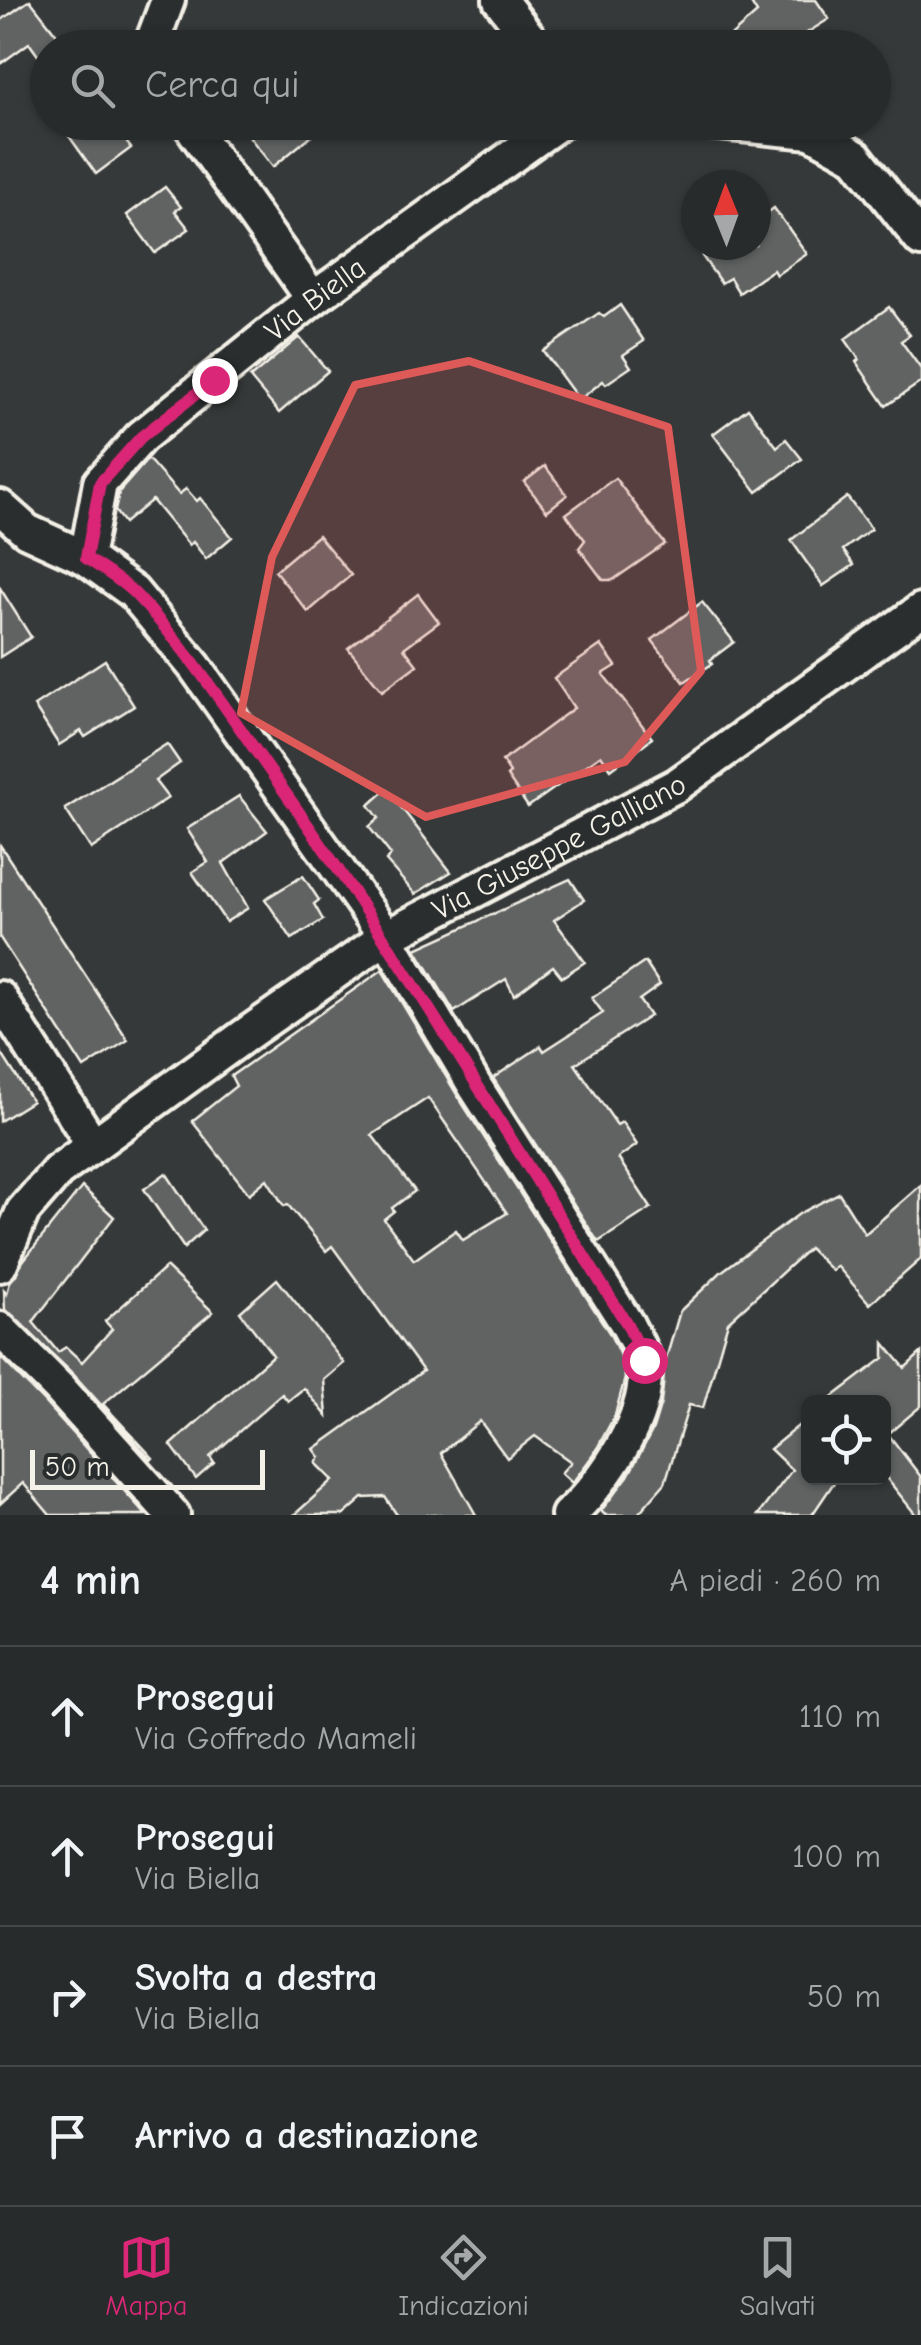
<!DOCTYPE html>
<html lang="it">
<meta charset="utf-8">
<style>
body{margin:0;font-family:"Comic Neue",sans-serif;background:#303333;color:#f1f3f6}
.controls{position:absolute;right:30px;bottom:30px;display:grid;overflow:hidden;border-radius:15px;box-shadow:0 2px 8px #0004}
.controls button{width:90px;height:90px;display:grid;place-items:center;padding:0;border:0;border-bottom:2px solid #444747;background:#282b2b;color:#f1f3f6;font:50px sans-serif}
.compass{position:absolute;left:681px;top:170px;width:90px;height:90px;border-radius:50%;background:#282b2b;box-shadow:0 2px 8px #0004;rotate:359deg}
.scale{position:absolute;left:30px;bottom:25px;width:235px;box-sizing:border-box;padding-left:10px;border:5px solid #f4f1e8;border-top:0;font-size:28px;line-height:35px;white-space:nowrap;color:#f4f1e8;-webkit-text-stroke:8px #2a2d2e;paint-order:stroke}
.stop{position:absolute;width:30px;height:30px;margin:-22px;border:8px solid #db2777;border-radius:50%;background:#fff}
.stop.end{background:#db2777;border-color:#fff;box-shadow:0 2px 10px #0008}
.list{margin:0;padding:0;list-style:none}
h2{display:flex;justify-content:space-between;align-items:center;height:130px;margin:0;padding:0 40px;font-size:42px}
h2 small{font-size:32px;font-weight:400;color:#a5a7a9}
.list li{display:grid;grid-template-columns:65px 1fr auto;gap:30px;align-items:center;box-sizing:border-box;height:140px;padding:0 40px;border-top:2px solid #444747}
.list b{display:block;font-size:38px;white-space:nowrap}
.list p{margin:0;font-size:32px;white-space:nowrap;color:#a5a7a9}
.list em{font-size:32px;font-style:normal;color:#a5a7a9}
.icon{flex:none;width:55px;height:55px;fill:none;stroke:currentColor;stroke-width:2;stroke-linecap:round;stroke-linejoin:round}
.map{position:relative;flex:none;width:921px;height:1515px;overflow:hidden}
.search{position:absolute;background:#282b2b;box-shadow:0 2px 8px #0004;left:30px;right:30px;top:30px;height:110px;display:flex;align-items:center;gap:25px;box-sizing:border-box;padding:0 35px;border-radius:55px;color:#a5a7a9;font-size:38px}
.sheet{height:690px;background:#282b2b}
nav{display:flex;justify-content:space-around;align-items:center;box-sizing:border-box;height:140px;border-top:2px solid #444747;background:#282b2b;font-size:28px;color:#a5a7a9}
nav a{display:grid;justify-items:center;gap:5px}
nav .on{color:#db2777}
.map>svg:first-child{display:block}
.building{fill:#616362;stroke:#f4f1e8;stroke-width:2.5;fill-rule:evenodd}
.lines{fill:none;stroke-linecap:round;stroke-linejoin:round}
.minor-casing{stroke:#f4f1e8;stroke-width:40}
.minor{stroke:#2a2d2e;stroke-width:32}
.route{stroke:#db2777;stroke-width:12}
.marked{fill:#de5a58;fill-opacity:0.2;stroke:#de5a58;stroke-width:8;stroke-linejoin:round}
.labels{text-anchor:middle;stroke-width:9;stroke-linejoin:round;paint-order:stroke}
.street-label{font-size:30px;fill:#f4f1e8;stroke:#2a2d2e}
</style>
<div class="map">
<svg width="921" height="1515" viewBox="0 0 921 1515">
<rect width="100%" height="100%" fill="#363939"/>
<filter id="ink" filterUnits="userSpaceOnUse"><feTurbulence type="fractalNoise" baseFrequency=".01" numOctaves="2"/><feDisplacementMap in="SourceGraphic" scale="20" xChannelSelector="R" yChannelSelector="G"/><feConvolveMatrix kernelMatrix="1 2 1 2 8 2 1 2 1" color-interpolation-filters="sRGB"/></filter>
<g filter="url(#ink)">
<g class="building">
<polygon points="30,0 65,45 48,48 48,57 42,61 29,43 0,64 0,21"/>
<polygon points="749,0 816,0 829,19 783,48 717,48 757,13"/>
<polygon points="59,122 124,122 134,137 127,143 131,148 96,174"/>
<polygon points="238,122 328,122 273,167"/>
<polygon points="165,187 181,207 175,211 189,229 155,253 127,215"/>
<polygon points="774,208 807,254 776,275 773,270 739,293 730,278 721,283 702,256 718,245 756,245 756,221"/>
<polygon points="620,305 644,341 623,355 631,367 606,384 603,381 579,400 543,351 599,313 604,317"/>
<polygon points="889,307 910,335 901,341 921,369 921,382 886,406 856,362 859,359 845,339"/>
<polygon points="299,337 328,371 279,413 250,378"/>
<polygon points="748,408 777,447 786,439 802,459 757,492 713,434"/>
<polygon points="148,459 179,494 186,489 197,501 200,498 232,537 206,559 193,542 189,545 152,500 124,523 115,511 119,492"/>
<polygon points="545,466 567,495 547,511 524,482"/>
<polygon points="615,478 665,544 613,580 603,580 579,548 585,540 566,514"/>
<polygon points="847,497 871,529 843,550 854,565 823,586 791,540"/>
<polygon points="318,535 351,575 308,612 275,571"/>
<polygon points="0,588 31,637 0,657"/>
<polygon points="418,594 439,622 404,648 417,665 382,691 348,648"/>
<polygon points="702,602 734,642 710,660 712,664 684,682 652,640"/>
<polygon points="601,645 616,666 603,674 652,738 611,769 601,755 528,807 507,776 510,773 502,761 574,708 554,678"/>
<polygon points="105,660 134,706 85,737 81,731 59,745 34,706"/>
<polygon points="167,744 180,763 155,781 168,798 91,849 65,809"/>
<polygon points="387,789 451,872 415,894 386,861 391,855 369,827 379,818 369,805"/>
<polygon points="239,796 267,831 223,863 248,908 226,922 192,872 208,862 187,829"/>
<polygon points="0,845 128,1040 84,1068 0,938"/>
<polygon points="303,876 319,900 314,904 323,920 292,939 265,899"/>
<polygon points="570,879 584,900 554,920 585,962 562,977 553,966 514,995 506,979 454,1012 416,949"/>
<polygon points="645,962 660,985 639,1000 650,1016 575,1064 617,1125 622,1122 637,1145 618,1158 651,1208 598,1242 493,1078 541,1046 544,1051 603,1013 592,998"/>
<path d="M382,970l77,128 151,236 13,28 2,16 -10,37 -21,39 -22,29 -11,-10 10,-11 -36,-26 -28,22 -27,-37 -39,32 35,62h-79l-12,-18 -22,1 -19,17h-50l39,-35 -17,-17 4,-6 -6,-8 109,-78 -91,-125 -6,5 -38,-46 -4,1 -17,-27 -18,15 -57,-73 44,-35 -5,-10zM428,1098l79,115 -44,27 -7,-10 -42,30 -30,-41 10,-8 -2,-3 23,-17 -43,-56z"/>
<polygon points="0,1051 32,1101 0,1121"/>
<polygon points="166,1173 204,1230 184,1248 144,1189"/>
<polygon points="921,1185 921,1259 870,1304 837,1266 832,1271 809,1248 728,1322 703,1408 689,1405 665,1483 637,1515 605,1515 601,1511 628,1476 653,1429 661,1403 664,1366 680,1311 721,1272 799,1214 839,1193 865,1234"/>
<polygon points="82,1187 114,1217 33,1322 58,1352 66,1347 82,1362 112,1329 105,1321 166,1267 213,1312 103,1404 153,1458 151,1460 73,1374 5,1310 4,1290 7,1294 10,1282 23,1261"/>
<polygon points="277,1279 344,1363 324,1380 327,1416 304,1388 288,1401 282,1394 210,1457 214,1463 196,1479 171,1445 273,1355 240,1312"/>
<polygon points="884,1343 905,1368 921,1353 921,1406 888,1434 921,1477 921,1515 916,1515 884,1475 884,1402 826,1402 884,1358"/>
<polygon points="0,1357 44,1402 146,1515 50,1515 23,1483 0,1504"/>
<polygon points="808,1418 808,1478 837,1478 812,1515 758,1515 792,1470 770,1449"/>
</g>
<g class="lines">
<defs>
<g id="minor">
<polyline points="500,0 537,48"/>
<polyline points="150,48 168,0"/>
<polyline points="188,122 313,299"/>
<polyline points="710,122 811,132 856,157 921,240"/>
<path d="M0,507l27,24 59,27 47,34 62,75 191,270 90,151 151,236c5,11 14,24 16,35 12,50 -39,125 -75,156"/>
<path id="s1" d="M86,558l14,-75 41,-46 172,-138 247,-177"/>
<polyline points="0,998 93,1145"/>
<path id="s2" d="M0,1265l23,-54 35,-40 193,-140 135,-94 291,-152 244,-175"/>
<polyline points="0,1329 59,1388 173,1515"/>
</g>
</defs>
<use href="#minor" class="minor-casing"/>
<use href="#minor" class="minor"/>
</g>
</g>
<g class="lines" filter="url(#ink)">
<path class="route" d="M214,380l-73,57 -41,46 -14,75c16,11 35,22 49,36 54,56 97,124 142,187 125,176 234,361 350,543l17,36"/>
</g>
<path class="marked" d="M469,361l199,66 33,244 -76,91 -199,55 -185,-104 31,-156 83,-172z"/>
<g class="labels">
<g class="street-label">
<text dy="10" stroke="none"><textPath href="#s1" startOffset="360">Via Biella</textPath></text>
<text dy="10" stroke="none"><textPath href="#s2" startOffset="710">Via Giuseppe Galliano</textPath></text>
</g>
</g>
</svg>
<div class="controls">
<button><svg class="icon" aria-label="locate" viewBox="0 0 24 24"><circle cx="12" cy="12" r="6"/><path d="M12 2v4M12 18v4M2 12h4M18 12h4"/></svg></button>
</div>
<svg class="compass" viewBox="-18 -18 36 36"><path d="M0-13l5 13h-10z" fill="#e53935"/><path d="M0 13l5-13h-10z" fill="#a5a7a9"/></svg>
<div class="scale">50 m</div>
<div class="stop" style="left:644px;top:1360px"></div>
<div class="stop end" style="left:214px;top:380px"></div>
<div class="search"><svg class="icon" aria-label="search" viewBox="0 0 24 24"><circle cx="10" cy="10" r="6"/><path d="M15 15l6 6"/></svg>Cerca qui</div>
</div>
<section class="sheet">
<h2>4 min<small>A piedi · 260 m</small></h2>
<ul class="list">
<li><svg class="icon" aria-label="ahead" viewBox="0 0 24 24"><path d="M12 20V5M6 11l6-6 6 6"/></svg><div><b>Prosegui</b><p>Via Goffredo Mameli</p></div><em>110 m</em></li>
<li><svg class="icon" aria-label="ahead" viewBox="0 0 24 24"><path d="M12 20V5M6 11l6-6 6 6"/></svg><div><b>Prosegui</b><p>Via Biella</p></div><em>100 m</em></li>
<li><svg class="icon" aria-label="right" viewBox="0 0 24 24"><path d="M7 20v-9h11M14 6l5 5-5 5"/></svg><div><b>Svolta a destra</b><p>Via Biella</p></div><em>50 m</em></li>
<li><svg class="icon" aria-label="arrive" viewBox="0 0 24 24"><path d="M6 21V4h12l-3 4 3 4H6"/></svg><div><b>Arrivo a destinazione</b></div></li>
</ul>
</section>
<nav>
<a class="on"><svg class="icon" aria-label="map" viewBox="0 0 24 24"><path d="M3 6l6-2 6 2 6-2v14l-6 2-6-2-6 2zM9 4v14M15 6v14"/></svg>Mappa</a>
<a><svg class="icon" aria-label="directions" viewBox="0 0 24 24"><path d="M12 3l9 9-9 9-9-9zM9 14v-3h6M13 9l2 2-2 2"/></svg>Indicazioni</a>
<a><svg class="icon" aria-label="saved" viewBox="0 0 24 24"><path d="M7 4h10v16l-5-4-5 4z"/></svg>Salvati</a>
</nav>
